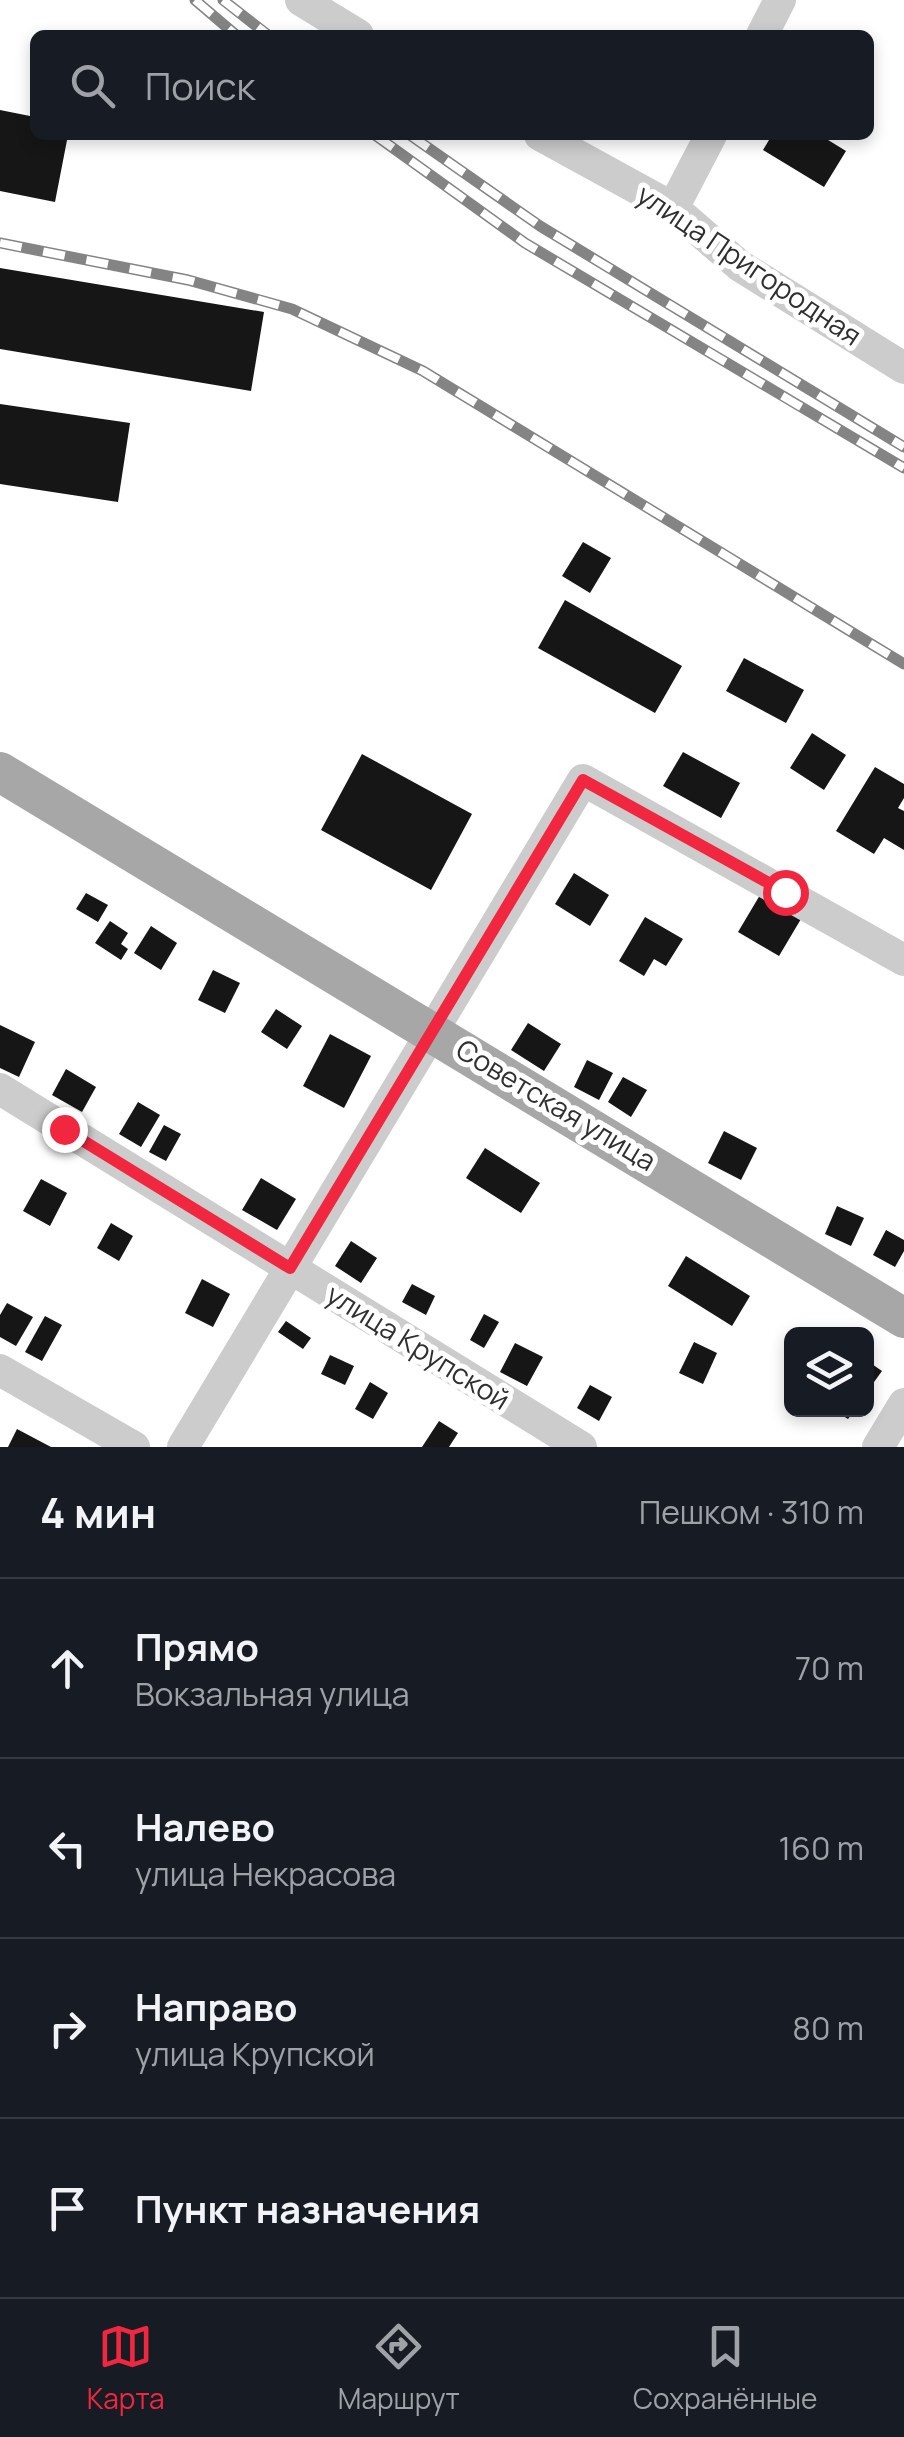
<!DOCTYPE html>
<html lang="ru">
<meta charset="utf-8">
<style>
body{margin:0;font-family:Manrope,sans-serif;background:#20242c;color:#f1f3f6}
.controls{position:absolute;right:30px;bottom:30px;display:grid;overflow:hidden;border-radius:15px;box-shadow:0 5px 15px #0003}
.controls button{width:90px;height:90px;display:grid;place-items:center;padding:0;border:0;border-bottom:2px solid #363941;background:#171b24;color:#f1f3f6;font:50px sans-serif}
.stop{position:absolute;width:30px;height:30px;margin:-22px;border:8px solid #f12740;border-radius:50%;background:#fff}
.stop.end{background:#f12740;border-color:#fff;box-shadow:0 2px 10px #0008}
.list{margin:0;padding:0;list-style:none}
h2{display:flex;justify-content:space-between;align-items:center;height:130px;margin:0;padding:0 40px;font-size:42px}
h2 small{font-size:32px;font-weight:400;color:#9ea1a6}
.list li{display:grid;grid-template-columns:65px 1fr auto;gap:30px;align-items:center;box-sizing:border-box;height:180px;padding:0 40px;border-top:2px solid #363941}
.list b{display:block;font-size:38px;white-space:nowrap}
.list p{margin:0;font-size:32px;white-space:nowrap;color:#9ea1a6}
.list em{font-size:32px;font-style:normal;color:#9ea1a6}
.icon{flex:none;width:55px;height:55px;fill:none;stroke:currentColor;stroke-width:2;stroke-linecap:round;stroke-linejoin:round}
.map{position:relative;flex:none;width:904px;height:1447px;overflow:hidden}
.search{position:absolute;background:#171b24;box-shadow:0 5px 15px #0003;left:30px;right:30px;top:30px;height:110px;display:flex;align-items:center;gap:25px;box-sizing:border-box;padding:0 35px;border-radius:15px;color:#9ea1a6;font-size:38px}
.sheet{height:850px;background:#171b24}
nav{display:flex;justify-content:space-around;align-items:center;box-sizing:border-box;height:140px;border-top:2px solid #363941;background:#171b24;font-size:28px;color:#9ea1a6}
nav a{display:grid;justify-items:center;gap:5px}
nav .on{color:#f12740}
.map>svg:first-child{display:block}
.building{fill:#161616}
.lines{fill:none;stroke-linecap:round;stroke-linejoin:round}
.minor{stroke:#ccc;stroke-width:32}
.major{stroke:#a7a7a7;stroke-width:40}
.rail-casing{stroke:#848484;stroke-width:11}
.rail{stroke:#fff;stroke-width:8;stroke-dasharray:22;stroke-linecap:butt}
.route{stroke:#f12740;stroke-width:12}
.labels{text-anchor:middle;stroke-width:10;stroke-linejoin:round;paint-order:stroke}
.street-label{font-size:28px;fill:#2f2f2f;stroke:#fff}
</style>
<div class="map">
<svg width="904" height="1447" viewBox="0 0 904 1447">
<rect width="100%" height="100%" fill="#fff"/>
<g class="building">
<polygon points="0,110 35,117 35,135 68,135 55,202 0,191"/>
<polygon points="772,135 820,135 846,151 824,187 763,150"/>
<polygon points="0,268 264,312 251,391 0,349"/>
<polygon points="0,404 130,423 118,502 0,484"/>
<polygon points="583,542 611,558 590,593 562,576"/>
<polygon points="565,600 682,666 655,713 538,648"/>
<polygon points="744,658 804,690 786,723 726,691"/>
<polygon points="812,733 846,755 824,790 790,768"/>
<polygon points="683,752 740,783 721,818 663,786"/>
<polygon points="362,754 472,814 431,890 321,830"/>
<polygon points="875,767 904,784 904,798 898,808 904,811 904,850 884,838 874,854 836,831"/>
<polygon points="574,873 609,895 590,926 555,904"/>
<polygon points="86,893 108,905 98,922 76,909"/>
<polygon points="760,895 801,919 779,956 738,932"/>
<polygon points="645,917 683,939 666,966 654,959 644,976 619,961"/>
<polygon points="110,921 128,933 121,944 128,949 121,960 95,943"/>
<polygon points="151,926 177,943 161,970 134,953"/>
<polygon points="213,970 240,983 225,1013 198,1000"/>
<polygon points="276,1009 302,1026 287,1049 261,1032"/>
<polygon points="528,1023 561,1044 544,1071 511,1050"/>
<polygon points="0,1025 35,1042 19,1077 0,1068"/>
<polygon points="330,1034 371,1056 344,1108 303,1086"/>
<polygon points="587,1060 613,1073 599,1100 574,1087"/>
<polygon points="66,1069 96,1087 82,1112 52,1095"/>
<polygon points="623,1077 647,1090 631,1117 608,1102"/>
<polygon points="138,1102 160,1115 141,1147 119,1134"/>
<polygon points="164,1125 181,1134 166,1161 149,1152"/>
<polygon points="724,1131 757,1148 741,1180 708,1163"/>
<polygon points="485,1148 540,1183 521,1213 466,1178"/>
<polygon points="261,1178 296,1199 277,1230 242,1210"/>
<polygon points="41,1179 67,1193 50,1226 23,1211"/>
<polygon points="837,1206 864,1218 851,1246 825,1234"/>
<polygon points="111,1223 133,1236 119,1261 97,1248"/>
<polygon points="886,1230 904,1240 904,1251 895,1267 873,1255"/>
<polygon points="351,1241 377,1258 361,1283 335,1266"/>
<polygon points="686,1256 750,1296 732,1326 668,1286"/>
<polygon points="202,1279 230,1294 213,1327 185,1313"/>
<polygon points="412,1284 435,1296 426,1315 402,1302"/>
<polygon points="7,1303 33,1317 16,1346 0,1337 0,1315"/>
<polygon points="484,1314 499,1322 484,1348 470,1340"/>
<polygon points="45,1316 62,1325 42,1361 25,1352"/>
<polygon points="286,1321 311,1338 303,1349 278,1332"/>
<polygon points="694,1342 717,1353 703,1384 679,1373"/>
<polygon points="515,1343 543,1357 527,1386 500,1372"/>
<polygon points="330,1355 354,1366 345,1385 321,1374"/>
<polygon points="866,1360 882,1371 866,1393"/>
<polygon points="370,1382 388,1393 373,1419 355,1409"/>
<polygon points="590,1385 612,1397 599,1421 577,1408"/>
<polygon points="834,1410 855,1410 848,1419"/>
<polygon points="439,1421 458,1433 449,1447 422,1447"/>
<polygon points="17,1429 51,1447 8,1447"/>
</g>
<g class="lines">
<g class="minor">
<polyline points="301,0 358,35"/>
<polyline points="762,35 780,0"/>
<polyline points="540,135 673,208 740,266 904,368"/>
<polyline points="673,208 711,135"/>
<polyline points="0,1089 581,1447"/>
<polyline points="0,1370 134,1447"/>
<polyline points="183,1447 583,780 904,960"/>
<polyline points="878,1447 904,1404"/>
</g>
<polyline class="major" points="0,772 904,1318"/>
<defs>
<g id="rail">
<polyline points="195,0 236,35"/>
<polyline points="223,0 268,35"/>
<polyline points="375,135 525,243 904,468"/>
<polyline points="410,135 540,226 904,447"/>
<polyline points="0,243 188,280 292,309 423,371 904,664"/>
</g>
</defs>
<use href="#rail" class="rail-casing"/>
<use href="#rail" class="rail"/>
</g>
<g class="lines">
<polyline class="route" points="64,1129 290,1268 583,780 785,892"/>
</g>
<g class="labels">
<g class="street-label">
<text transform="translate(749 265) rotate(34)" y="10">улица Пригородная</text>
<text transform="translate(556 1105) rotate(31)" y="10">Советская улица</text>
<text transform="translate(418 1347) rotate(32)" y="10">улица Крупской</text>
</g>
</g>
</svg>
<div class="controls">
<button><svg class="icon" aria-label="layers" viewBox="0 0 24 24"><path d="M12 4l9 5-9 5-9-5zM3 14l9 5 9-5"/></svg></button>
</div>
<div class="stop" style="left:785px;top:892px"></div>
<div class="stop end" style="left:64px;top:1129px"></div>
<div class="search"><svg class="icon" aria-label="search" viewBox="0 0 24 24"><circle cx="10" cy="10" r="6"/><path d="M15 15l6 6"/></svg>Поиск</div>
</div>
<section class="sheet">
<h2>4 мин<small>Пешком · 310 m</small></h2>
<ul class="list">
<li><svg class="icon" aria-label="ahead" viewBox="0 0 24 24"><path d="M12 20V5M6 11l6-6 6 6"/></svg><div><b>Прямо</b><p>Вокзальная улица</p></div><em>70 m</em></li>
<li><svg class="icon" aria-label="left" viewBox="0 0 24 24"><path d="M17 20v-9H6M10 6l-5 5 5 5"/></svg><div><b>Налево</b><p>улица Некрасова</p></div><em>160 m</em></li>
<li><svg class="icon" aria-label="right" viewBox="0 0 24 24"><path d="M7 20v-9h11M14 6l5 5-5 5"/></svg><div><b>Направо</b><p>улица Крупской</p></div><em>80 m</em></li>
<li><svg class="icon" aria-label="arrive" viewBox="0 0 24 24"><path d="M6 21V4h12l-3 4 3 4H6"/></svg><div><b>Пункт назначения</b></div></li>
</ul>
</section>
<nav>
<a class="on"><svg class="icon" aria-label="map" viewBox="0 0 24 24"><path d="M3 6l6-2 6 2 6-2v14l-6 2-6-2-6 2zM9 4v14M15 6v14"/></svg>Карта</a>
<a><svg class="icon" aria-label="directions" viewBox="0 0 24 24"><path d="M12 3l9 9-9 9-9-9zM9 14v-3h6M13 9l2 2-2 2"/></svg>Маршрут</a>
<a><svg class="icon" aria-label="saved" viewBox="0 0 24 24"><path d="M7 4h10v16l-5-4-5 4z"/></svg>Сохранённые</a>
</nav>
